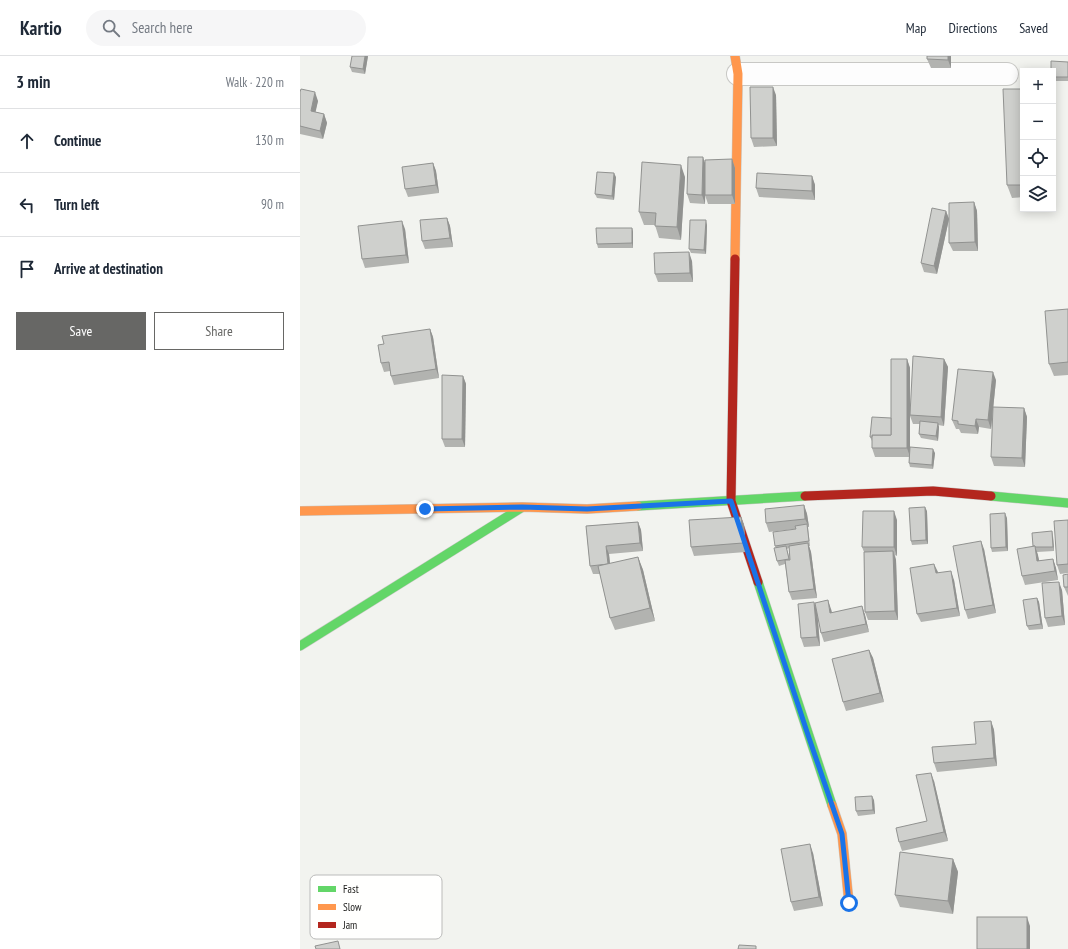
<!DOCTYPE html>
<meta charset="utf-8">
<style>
body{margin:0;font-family:"PT Sans Narrow",sans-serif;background:#f6f6f7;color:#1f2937}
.controls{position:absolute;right:12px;top:12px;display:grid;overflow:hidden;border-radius:0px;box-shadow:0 2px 10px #0003}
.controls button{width:36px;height:36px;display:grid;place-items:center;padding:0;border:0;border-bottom:1px solid #e0e1e3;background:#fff;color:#1f2937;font:20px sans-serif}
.stop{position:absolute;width:12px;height:12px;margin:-9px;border:3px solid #1a73e8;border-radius:50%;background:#fff}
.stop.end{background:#1a73e8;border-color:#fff;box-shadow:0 1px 4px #0008}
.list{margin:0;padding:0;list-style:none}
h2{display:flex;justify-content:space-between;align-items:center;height:52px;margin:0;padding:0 16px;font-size:17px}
h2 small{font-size:13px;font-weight:400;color:#747a83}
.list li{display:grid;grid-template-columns:26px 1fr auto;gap:12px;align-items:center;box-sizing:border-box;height:64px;padding:0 16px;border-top:1px solid #e0e1e3}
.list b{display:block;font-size:15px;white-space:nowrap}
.list em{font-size:13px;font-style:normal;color:#747a83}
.actions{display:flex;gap:8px;padding:12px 16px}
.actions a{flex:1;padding:9px 0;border:1px solid #676765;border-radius:0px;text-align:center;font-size:14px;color:#676765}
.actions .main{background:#676765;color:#fff}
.icon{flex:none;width:22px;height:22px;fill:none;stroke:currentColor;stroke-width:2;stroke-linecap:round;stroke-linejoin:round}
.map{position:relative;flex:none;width:768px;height:893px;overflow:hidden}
header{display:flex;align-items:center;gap:24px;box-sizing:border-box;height:56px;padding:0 20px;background:#fff;border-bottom:1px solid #e0e1e3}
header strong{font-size:19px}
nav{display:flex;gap:22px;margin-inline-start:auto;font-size:14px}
.search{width:280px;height:36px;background:#f6f6f7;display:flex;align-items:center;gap:10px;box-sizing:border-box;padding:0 14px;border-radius:22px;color:#747a83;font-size:15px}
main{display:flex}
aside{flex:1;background:#fff}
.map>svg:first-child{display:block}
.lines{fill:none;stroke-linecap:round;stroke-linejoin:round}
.street-casing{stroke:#c8c8c5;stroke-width:24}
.fast-casing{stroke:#c8c8c5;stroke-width:10}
.slow-casing{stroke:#c8c8c5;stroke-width:10}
.jam-casing{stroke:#c8c8c5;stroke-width:10}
.street{stroke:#fdfdfd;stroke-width:22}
.fast{stroke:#63d668;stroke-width:9}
.slow{stroke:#ff974d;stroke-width:9}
.jam{stroke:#b3261e;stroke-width:9}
.wall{fill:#b2b3b0;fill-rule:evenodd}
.shaded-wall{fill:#919290}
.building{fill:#cfd0cd;stroke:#919290}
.route{stroke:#1a73e8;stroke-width:5}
.key{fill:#fffffe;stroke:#bbbbba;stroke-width:1}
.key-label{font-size:11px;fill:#1c1c1a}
</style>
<header>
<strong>Kartio</strong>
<div class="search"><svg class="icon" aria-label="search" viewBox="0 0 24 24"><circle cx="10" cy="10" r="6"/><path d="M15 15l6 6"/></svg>Search here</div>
<nav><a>Map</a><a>Directions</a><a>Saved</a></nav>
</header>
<main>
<aside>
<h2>3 min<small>Walk · 220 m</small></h2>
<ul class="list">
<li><svg class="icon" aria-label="ahead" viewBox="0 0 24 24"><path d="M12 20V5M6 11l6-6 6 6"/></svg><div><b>Continue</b></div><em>130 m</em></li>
<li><svg class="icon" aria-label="left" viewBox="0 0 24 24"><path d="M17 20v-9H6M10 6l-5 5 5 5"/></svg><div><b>Turn left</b></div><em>90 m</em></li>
<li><svg class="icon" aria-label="arrive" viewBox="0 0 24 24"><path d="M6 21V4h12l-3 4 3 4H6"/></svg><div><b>Arrive at destination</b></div></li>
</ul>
<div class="actions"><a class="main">Save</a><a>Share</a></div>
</aside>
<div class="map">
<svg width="768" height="893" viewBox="0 0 768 893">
<rect width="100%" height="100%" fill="#f2f3ef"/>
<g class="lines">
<defs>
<polyline id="street" points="438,18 707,18"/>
<g id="fast">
<polyline points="691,440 768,447"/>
<polyline points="338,450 505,440"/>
<polyline points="458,526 532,749"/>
<polyline points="0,590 221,452"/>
</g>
<g id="slow">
<polyline points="435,203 438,18 435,0"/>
<polyline points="0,455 222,451 287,453 338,450"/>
<polyline points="532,749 542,778 549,847"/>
</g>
<g id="jam">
<polyline points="435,203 431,445 458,526"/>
<polyline points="505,440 633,435 691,440"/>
</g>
</defs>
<use href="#street" class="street-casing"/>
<use href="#fast" class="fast-casing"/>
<use href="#slow" class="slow-casing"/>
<use href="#jam" class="jam-casing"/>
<use href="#street" class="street"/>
<use href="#fast" class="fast"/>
<use href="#slow" class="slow"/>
<use href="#jam" class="jam"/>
</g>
<g class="wall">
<polygon points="68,0 65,18 52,16 50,11"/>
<polygon points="627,0 651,0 651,12 631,12 627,3"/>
<polygon points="768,6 768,25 753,25 753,15"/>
<polygon points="723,33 723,141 712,142 707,129"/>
<polygon points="0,36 18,45 15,56 24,58 27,67 23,83 0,78"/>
<polygon points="476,39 477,90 454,91 451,82"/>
<polygon points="432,103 435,112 435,148 408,148 405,139 405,148 390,147 387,138 405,106"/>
<polygon points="133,107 136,115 139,137 108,141 105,133"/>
<polygon points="512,120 515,129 515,144 459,141 456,132"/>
<polygon points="316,121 314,144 297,142 295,138"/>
<polygon points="385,121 381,184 359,182 355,169 344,169 339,156"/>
<polygon points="674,146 677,155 678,195 653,195 649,187"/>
<polygon points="646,155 649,163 637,218 624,216 621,207"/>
<polygon points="147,162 150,170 153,191 125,193 122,185"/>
<polygon points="407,169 406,198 391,197 389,193"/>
<polygon points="332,172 333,176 333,192 298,192 297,188"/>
<polygon points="105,173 109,207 65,212 62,203"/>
<polygon points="392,205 393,226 358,226 355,218"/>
<polygon points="768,253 768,319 754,320 749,308"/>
<polygon points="130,273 133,281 139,322 94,329 91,320 90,315 84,316 81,307 84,288"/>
<polygon points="607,303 610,312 610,353 644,303 648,311 644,370 638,369 639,371 638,385 621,382 619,378 620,368 613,368 610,360 610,397 635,397 633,413 610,411 609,407 609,401 575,401 572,392 572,385 570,381 591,362"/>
<polygon points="163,320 166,328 165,391 145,391 142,383"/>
<polygon points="696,324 691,373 679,371 678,378 661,377 659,373 656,373 652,364"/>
<polygon points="724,352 727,361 725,411 694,410 691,401"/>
<path d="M504,449l3,9 2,13h-1l2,19h-1l2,6 6,46 -25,2 -3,-8 -4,-28 -6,2 -2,-5 -1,-13 -1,-2 21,-17h-1l-26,3 -3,-9zM489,492l1,12 -3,-11z"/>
<polygon points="627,455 628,488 612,489 611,485"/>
<polygon points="441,461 444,469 446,496 394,500 391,491"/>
<polygon points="707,462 708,495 692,496 691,492"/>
<polygon points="597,464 597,500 595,499 596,504 598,564 568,564 565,556 564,496 562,491"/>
<polygon points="768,464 768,517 760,518 757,509"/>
<polygon points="338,466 341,474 343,495 309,498 310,508 338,501 343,514 355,565 315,574 310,562 300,518 293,518 290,510 286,470"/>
<polygon points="753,480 754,495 737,496 739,505 753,503 756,512 758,524 725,529 722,520 733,490"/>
<polygon points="684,493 696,557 668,563 665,554"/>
<polygon points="638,517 654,524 660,560 621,566 617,558"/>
<polygon points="768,518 768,540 764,531"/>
<polygon points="762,534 765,569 748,571 745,562"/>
<polygon points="737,542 739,546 743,573 729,574 727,570"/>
<polygon points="515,549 531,553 532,557 562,550 565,559 569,576 524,586 521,577 518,562 520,590 504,591 501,582"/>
<polygon points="569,594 573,602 584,646 546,655 543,646"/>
<polygon points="691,665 694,674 697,710 637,716 634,707 676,688"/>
<polygon points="634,725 648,785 602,795 599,786 627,765"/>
<polygon points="574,744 575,758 558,760 556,755"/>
<polygon points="513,797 523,850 494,855 491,846"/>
<polygon points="653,803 658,816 653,858 600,851 595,839"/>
<polygon points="37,851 42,869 23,873 21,869"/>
</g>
<g class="shaded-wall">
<polygon points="65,0 68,0 65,18 63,13"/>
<polygon points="648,0 651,0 651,12 648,4"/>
<polygon points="473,31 476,39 477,90 473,82"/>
<polygon points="15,36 18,45 14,63 11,55"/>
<polygon points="24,58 27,67 23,83 20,75"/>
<polygon points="403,101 406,110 405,148 402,139"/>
<polygon points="432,103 435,112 435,148 432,139"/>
<polygon points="133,107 136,115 139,137 136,129"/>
<polygon points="381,109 385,121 381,184 377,171"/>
<polygon points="314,117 316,121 314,144 312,140"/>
<polygon points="512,120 515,129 515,144 512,135"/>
<polygon points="674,146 677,155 678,195 675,186"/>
<polygon points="646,155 649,163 637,218 634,210"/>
<polygon points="147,162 150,170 153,191 150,182"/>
<polygon points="406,164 407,169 406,198 404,194"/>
<polygon points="102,165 105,173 109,207 106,199"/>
<polygon points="332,172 333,176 333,192 332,187"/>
<polygon points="389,196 392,205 393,226 390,217"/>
<polygon points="130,273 133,281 139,322 136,313"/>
<polygon points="607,303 610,312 610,401 607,392"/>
<polygon points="644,303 648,311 644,370 641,361"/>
<polygon points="693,316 696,324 691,373 688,364"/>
<polygon points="163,320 166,328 165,391 162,383"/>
<polygon points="724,352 727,361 725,411 722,402"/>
<polygon points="676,363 679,371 678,378 675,370"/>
<polygon points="638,367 639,371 638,385 636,380"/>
<polygon points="633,393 635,397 633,413 632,409"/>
<polygon points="504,449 507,458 509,471 505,463"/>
<polygon points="625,451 627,455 628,488 626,484"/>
<polygon points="594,455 597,464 597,500 594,491"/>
<polygon points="705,457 707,462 708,495 706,491"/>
<polygon points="441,461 444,469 446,496 443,487"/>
<polygon points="338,466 341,474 343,495 340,487"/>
<polygon points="752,475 753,480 754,495 753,491"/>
<polygon points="681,485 684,493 696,557 693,549"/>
<polygon points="508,487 511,496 517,542 514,533"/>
<polygon points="306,490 309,498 311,517 308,508"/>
<polygon points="735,490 738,499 741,514 737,505"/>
<polygon points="593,495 596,504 598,564 595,555"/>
<polygon points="338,501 343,514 355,565 350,552"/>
<polygon points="753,503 756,512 758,524 755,515"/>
<polygon points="634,508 638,516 639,526 636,517"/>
<polygon points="651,515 654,524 660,560 657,552"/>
<polygon points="759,526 762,534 765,569 762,560"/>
<polygon points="737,542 739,546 743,573 741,568"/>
<polygon points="528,544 531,553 534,566 530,557"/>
<polygon points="514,546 517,555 520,590 517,581"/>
<polygon points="562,550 565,559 569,576 566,568"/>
<polygon points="569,594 573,602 584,646 580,637"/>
<polygon points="691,665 694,674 697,710 694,702"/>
<polygon points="631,717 634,725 648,785 644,776"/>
<polygon points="572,740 574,744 575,758 573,754"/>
<polygon points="510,788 513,797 523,850 519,841"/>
<polygon points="653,803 658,816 653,858 648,845"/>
<polygon points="727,861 730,870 730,893 727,893"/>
</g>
<g class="building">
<polygon points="52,0 65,0 63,13 50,11"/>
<polygon points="627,0 648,0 648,4 627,3"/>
<polygon points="751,5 768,6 768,21 753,21 753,15 751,15"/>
<polygon points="450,31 473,31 473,82 451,82"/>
<polygon points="1,33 15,36 11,55 24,58 20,75 0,70 0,36"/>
<polygon points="703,33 723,33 723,129 707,129"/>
<polygon points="388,101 403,101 402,139 387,138"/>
<polygon points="432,103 432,139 405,139 405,104"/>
<polygon points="342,106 381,109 377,171 355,170 356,157 339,156"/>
<polygon points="133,107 136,129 105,133 102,111"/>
<polygon points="297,116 314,117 312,140 295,138"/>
<polygon points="457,117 512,120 512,135 456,132"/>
<polygon points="674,146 675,186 649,187 649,147"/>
<polygon points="632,152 646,155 634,210 621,207"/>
<polygon points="147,162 150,182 122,185 120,164"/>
<polygon points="390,164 406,164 404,194 389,193"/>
<polygon points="102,165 106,199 62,203 58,170"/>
<polygon points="296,172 332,172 332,187 297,188"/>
<polygon points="389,196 390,217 355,218 354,197"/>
<polygon points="768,253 768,306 749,308 745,255"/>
<polygon points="130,273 136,313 91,320 89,306 81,307 78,289 84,288 82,280"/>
<polygon points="613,300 644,303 641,361 610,359"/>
<polygon points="591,303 607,303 607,392 572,392 572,379 591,379"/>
<polygon points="658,313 693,316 688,364 676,363 675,370 658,368 658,365 652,364"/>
<polygon points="142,319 163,320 162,383 142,383"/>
<polygon points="693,351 724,352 722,402 691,401"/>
<polygon points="572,361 591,362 591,379 572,379 572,381 570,381"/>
<polygon points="620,365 638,367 636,380 619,378"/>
<polygon points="610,391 633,393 632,409 609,407"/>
<polygon points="504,449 505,463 466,467 465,453"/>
<polygon points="625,451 626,484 611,485 609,452"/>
<polygon points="563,455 594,455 594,491 562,491"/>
<polygon points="705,457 706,491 691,492 690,458"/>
<polygon points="441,461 443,487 391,491 389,464"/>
<polygon points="768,464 768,508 757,509 754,465"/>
<polygon points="338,466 340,487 306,490 308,508 290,510 286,470"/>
<polygon points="507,468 509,485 475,490 473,476 496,473 495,470"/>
<polygon points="752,475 753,491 735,491 735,490 733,490 732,477"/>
<polygon points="681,485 693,549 665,554 653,490"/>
<polygon points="508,487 514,533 489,536 485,504 490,504 489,490"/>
<polygon points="486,490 489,503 477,505 474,492"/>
<polygon points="735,490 737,505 753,503 755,515 722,520 717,493"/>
<polygon points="593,495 595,555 565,556 564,496"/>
<polygon points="338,501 350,552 310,562 298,510"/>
<polygon points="634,508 636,517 651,515 657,552 617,558 610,512"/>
<polygon points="768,518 768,531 764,531 763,519"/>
<polygon points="759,526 762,560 745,562 742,527"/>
<polygon points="737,542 741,568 727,570 723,544"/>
<polygon points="528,544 530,557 562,550 566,568 521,577 515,547"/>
<polygon points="514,546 517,581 501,582 498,548"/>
<polygon points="569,594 580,637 543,646 532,603"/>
<polygon points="691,665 694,702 634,707 632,691 676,688 674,666"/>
<polygon points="631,717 644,776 599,786 596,772 627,765 616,719"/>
<polygon points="572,740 573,754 556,755 555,741"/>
<polygon points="510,788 519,841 491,846 481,793"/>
<polygon points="600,796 653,803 648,845 595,839"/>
<rect x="677" y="861" width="50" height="32"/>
<polygon points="38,885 40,893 16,893 15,890"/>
<polygon points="439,889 456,890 456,893 438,893"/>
</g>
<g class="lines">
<polyline class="route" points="125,453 222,451 287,453 431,445 509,682 542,778 549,847"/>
</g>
<rect x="10" y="819" width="132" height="64" rx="6" class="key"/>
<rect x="18" y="830" width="18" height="6" fill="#63d668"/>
<rect x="18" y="848" width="18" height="6" fill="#ff974d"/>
<rect x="18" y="866" width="18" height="6" fill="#b3261e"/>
<g class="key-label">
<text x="43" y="837">Fast</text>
<text x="43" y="855">Slow</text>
<text x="43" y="873">Jam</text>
</g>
</svg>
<div class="controls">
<button>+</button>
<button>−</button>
<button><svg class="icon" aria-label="locate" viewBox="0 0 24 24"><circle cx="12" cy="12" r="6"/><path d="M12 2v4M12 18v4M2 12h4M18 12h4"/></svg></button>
<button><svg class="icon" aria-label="layers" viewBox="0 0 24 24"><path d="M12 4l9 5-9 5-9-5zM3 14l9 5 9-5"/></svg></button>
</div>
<div class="stop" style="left:549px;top:847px"></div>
<div class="stop end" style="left:125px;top:453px"></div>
</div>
</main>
